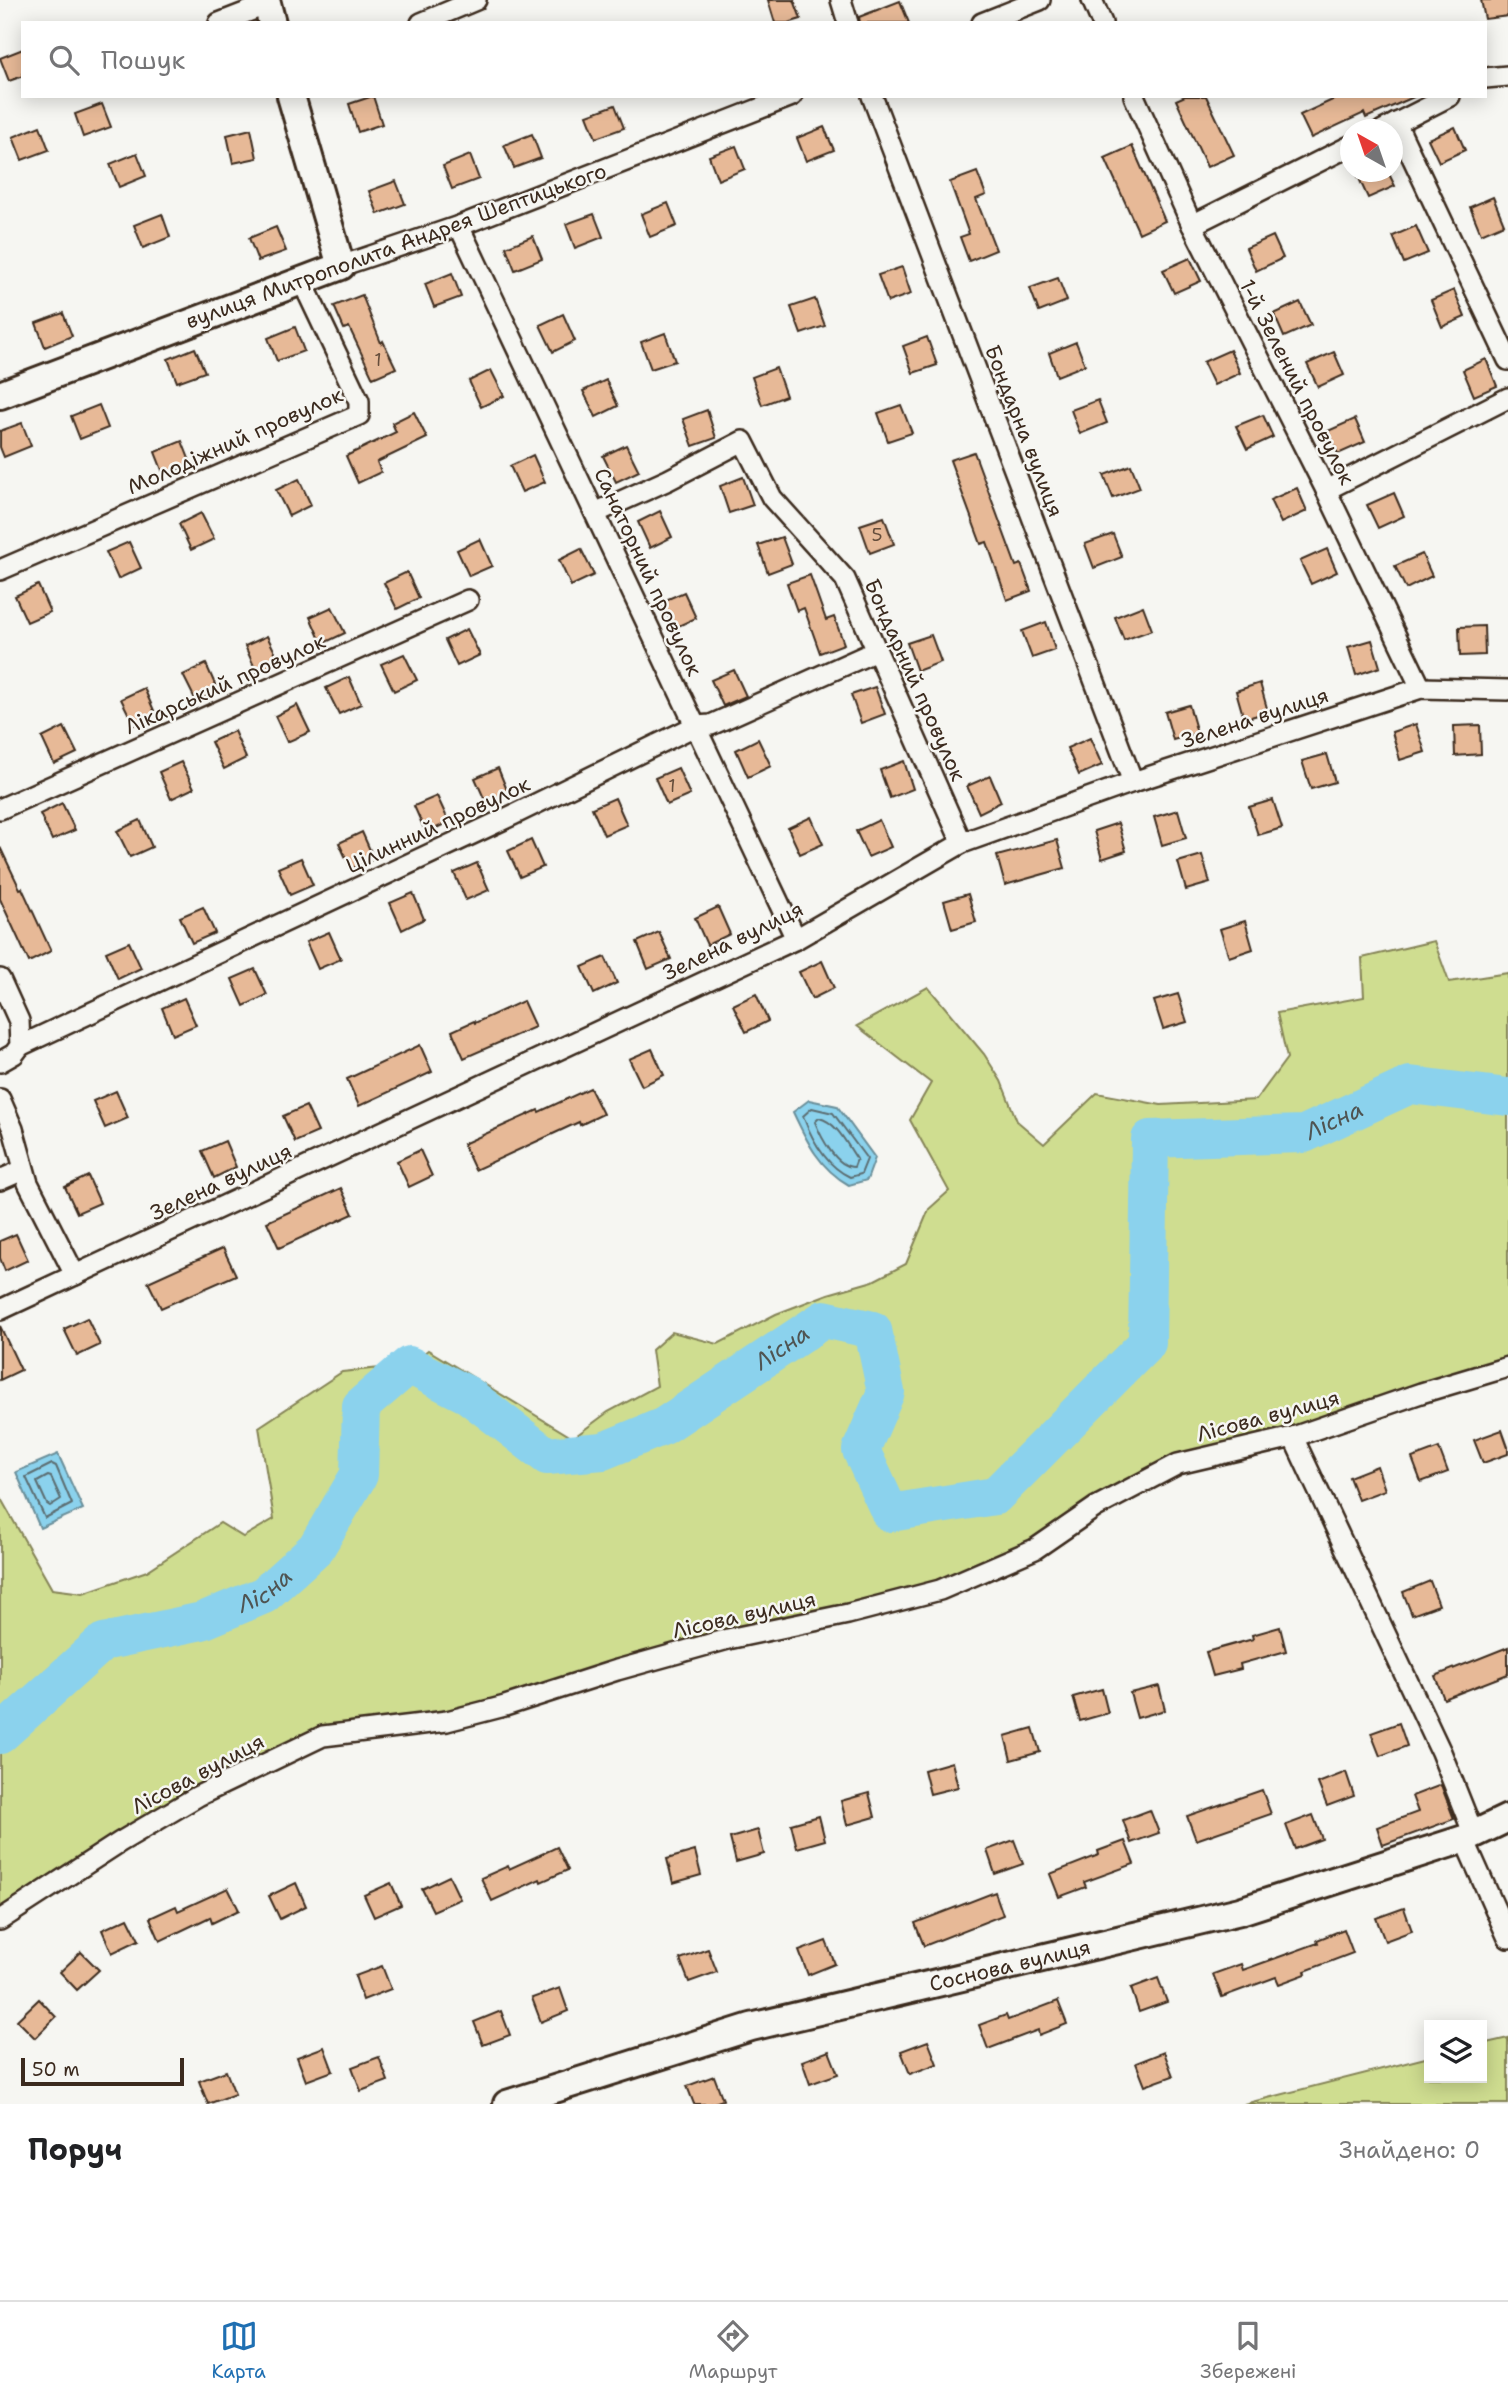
<!DOCTYPE html>
<html lang="uk">
<meta charset="utf-8">
<style>
body{margin:0;font-family:"Shantell Sans",sans-serif;background:#f6f6f6;color:#202124}
.controls{position:absolute;right:21px;bottom:21px;display:grid;overflow:hidden;border-radius:0px;box-shadow:0 4px 18px #0003}
.controls button{width:63px;height:63px;display:grid;place-items:center;padding:0;border:0;border-bottom:2px solid #e0e0e0;background:#fff;color:#202124;font:35px sans-serif}
.compass{position:absolute;left:1340px;top:119px;width:63px;height:63px;border-radius:50%;background:#fff;box-shadow:0 4px 18px #0003;rotate:320deg}
.scale{position:absolute;left:21px;bottom:18px;width:163px;box-sizing:border-box;padding-left:7px;border:4px solid #3b2a1e;border-top:0;font-size:19px;line-height:24px;white-space:nowrap;color:#3b2a1e;-webkit-text-stroke:5px #f6f6f2;paint-order:stroke}
.list{margin:0;padding:0;list-style:none}
h2{display:flex;justify-content:space-between;align-items:center;height:91px;margin:0;padding:0 28px;font-size:30px}
h2 small{font-size:23px;font-weight:400;color:#757577}
.icon{flex:none;width:38px;height:38px;fill:none;stroke:currentColor;stroke-width:2;stroke-linecap:round;stroke-linejoin:round}
.map{position:relative;flex:none;width:1508px;height:2104px;overflow:hidden}
.search{position:absolute;background:#fff;box-shadow:0 4px 18px #0003;left:21px;right:21px;top:21px;height:77px;display:flex;align-items:center;gap:18px;box-sizing:border-box;padding:0 24px;border-radius:0px;color:#757577;font-size:26px}
.sheet{height:196px;background:#fff}
nav{display:flex;justify-content:space-around;align-items:center;box-sizing:border-box;height:98px;border-top:2px solid #e0e0e0;background:#fff;font-size:19px;color:#757577}
nav a{display:grid;justify-items:center;gap:4px}
nav .on{color:#1f6fb2}
.map>svg:first-child{display:block}
.green{fill:#cfdd90;stroke:#858457;stroke-width:2}
.water{fill:#8bd2ed;stroke:#6b8f9a;stroke-width:2}
.lines{fill:none;stroke-linecap:round;stroke-linejoin:round}
.shore{stroke:#5b6d71;stroke-width:2}
.river{stroke:#8bd2ed;stroke-width:38}
.building{fill:#e7b997;stroke:#3b2a1e;stroke-width:2}
.street-casing{stroke:#3b2a1e;stroke-width:24}
.secondary-casing{stroke:#3b2a1e;stroke-width:32}
.street{stroke:#f6f6f2;stroke-width:19}
.secondary{stroke:#f6f6f2;stroke-width:26}
.labels{text-anchor:middle;stroke-width:5;stroke-linejoin:round;paint-order:stroke}
.number-label{font-size:18px;fill:#664e3c}
.street-label{font-size:21px;fill:#3b2a1e;stroke:#f6f6f2}
.water-label{font-size:23px;font-style:italic;fill:#4f5452;stroke:#f6f6f2}
</style>
<div class="map">
<svg width="1508" height="2104" viewBox="0 0 1508 2104">
<rect width="100%" height="100%" fill="#f6f6f2"/>
<filter id="ink" filterUnits="userSpaceOnUse"><feTurbulence type="fractalNoise" baseFrequency=".0143" numOctaves="2"/><feDisplacementMap in="SourceGraphic" scale="14" xChannelSelector="R" yChannelSelector="G"/><feConvolveMatrix kernelMatrix="1 2 1 2 8 2 1 2 1" color-interpolation-filters="sRGB"/></filter>
<g filter="url(#ink)">
<g class="green">
<polygon points="1434,941 1449,982 1508,973 1508,1367 1178,1464 940,1590 505,1706 323,1736 262,1764 0,1920 0,1497 52,1589 83,1593 147,1571 220,1523 243,1537 274,1519 259,1427 342,1372 409,1365 428,1350 573,1438 608,1412 657,1386 652,1350 672,1332 718,1344 776,1314 828,1294 873,1281 906,1264 929,1209 949,1191 910,1120 931,1083 857,1026 928,987 984,1054 1001,1081 1017,1121 1044,1144 1097,1093 1161,1105 1256,1100 1287,1058 1277,1013 1364,997 1362,958"/>
<polygon points="1508,2038 1508,2104 1244,2104 1429,2057 1429,2078 1482,2078 1482,2044"/>
</g>
<g class="water">
<path d="M809,1100l28,6 38,52 -8,22 -18,5c-29,-16 -42,-43 -56,-73z"/>
<polygon points="58,1454 83,1509 40,1528 16,1472"/>
</g>
<g class="lines">
<g class="shore">
<path d="M812,1108l21,5 34,46 -6,15 -11,3c-24,-11 -38,-37 -47,-61z"/>
<path d="M819,1118c18,4 28,27 38,41l-3,8c-18,0 -33,-30 -39,-45z"/>
<polygon points="52,1464 56,1466 72,1504 45,1518 26,1477"/>
<polygon points="48,1476 51,1477 61,1499 50,1506 47,1504 37,1482"/>
</g>
<path class="river" id="s1" d="M0,1735l103,-93 99,-21 62,-26 52,-47 43,-73 2,-69 48,-41 59,30 79,61 56,-5 61,-25 160,-107 49,11 13,62 -25,58 29,63 105,-17 152,-153 3,-204 154,-5 106,-49 98,12"/>
</g>
<g class="building">
<polygon points="768,0 794,0 801,19 788,23 775,23"/>
<polygon points="1481,0 1508,0 1508,16 1485,19"/>
<polygon points="900,1 909,23 860,23 859,17"/>
<polygon points="23,49 23,76 9,81 0,58"/>
<polygon points="373,96 382,124 358,132 349,104"/>
<polygon points="1185,96 1206,96 1234,155 1207,167 1176,100"/>
<polygon points="1341,96 1416,96 1366,118 1364,113 1311,138 1300,115"/>
<polygon points="102,104 111,127 83,137 75,114"/>
<polygon points="615,105 624,128 596,138 587,115"/>
<polygon points="40,126 49,150 22,160 13,137"/>
<polygon points="824,127 834,150 806,161 797,138"/>
<polygon points="1455,127 1465,150 1439,162 1428,139"/>
<polygon points="251,129 257,158 233,163 227,135"/>
<polygon points="532,134 541,158 514,168 504,145"/>
<polygon points="736,146 745,169 718,180 709,156"/>
<polygon points="1132,146 1165,221 1139,233 1105,158"/>
<polygon points="137,153 146,176 119,187 110,164"/>
<polygon points="470,155 479,179 452,189 443,166"/>
<polygon points="977,172 986,195 976,199 996,250 969,261 960,237 969,234 950,182"/>
<polygon points="1356,172 1388,172 1395,186 1368,198"/>
<polygon points="396,181 405,204 378,214 369,191"/>
<polygon points="1493,197 1504,224 1481,234 1470,207"/>
<polygon points="668,203 677,226 650,237 641,214"/>
<polygon points="162,214 170,237 143,248 134,225"/>
<polygon points="594,214 603,237 575,248 566,224"/>
<polygon points="1416,226 1428,253 1404,263 1393,236"/>
<polygon points="276,227 286,251 258,261 249,238"/>
<polygon points="533,236 542,259 515,270 506,247"/>
<polygon points="1273,236 1283,258 1256,271 1246,248"/>
<polygon points="1190,258 1201,281 1174,293 1163,270"/>
<polygon points="902,267 911,294 888,302 878,275"/>
<polygon points="452,273 461,297 434,307 425,284"/>
<polygon points="1058,278 1067,301 1039,312 1030,288"/>
<polygon points="1454,290 1465,317 1442,327 1431,300"/>
<polygon points="362,295 381,343 383,341 396,368 373,378 349,327 344,329 334,306"/>
<polygon points="815,299 825,326 801,334 791,307"/>
<polygon points="1300,302 1311,325 1284,337 1274,314"/>
<polygon points="63,313 72,336 45,347 36,323"/>
<polygon points="563,314 575,341 553,352 540,325"/>
<polygon points="295,327 304,351 277,361 268,338"/>
<polygon points="665,333 675,361 651,369 641,342"/>
<polygon points="927,337 937,365 913,373 903,346"/>
<polygon points="1076,342 1085,365 1057,376 1049,353"/>
<polygon points="195,348 205,372 177,382 168,359"/>
<polygon points="1230,350 1240,373 1214,385 1203,362"/>
<polygon points="1334,352 1344,375 1318,387 1307,364"/>
<polygon points="1486,359 1497,386 1474,396 1463,370"/>
<polygon points="776,368 786,396 762,405 752,377"/>
<polygon points="491,370 504,396 481,407 469,381"/>
<polygon points="606,380 618,406 596,417 583,391"/>
<polygon points="1098,400 1107,423 1080,434 1071,410"/>
<polygon points="99,405 108,428 80,439 71,416"/>
<polygon points="901,405 912,433 888,441 878,413"/>
<polygon points="707,410 716,438 693,446 683,419"/>
<polygon points="414,412 427,438 377,462 381,472 358,483 346,456 396,432 392,423"/>
<polygon points="1263,415 1273,437 1247,449 1236,426"/>
<polygon points="1355,419 1365,442 1338,454 1328,431"/>
<polygon points="22,423 31,446 4,457 0,447 0,431"/>
<polygon points="182,441 191,464 164,475 155,452"/>
<polygon points="626,445 639,471 616,482 603,456"/>
<polygon points="974,452 1016,566 1021,564 1031,591 1007,600 987,542 981,544 950,460"/>
<polygon points="533,455 545,482 522,492 510,466"/>
<polygon points="1131,465 1140,488 1113,498 1104,475"/>
<polygon points="743,477 753,505 729,513 720,486"/>
<polygon points="299,479 311,505 289,516 276,490"/>
<polygon points="1297,488 1307,511 1281,523 1270,500"/>
<polygon points="1394,493 1404,516 1378,528 1367,505"/>
<polygon points="660,511 672,537 650,548 638,522"/>
<polygon points="201,513 214,539 191,550 179,524"/>
<polygon points="884,517 894,544 870,553 860,525"/>
<polygon points="1113,534 1122,557 1094,568 1085,544"/>
<polygon points="782,537 792,564 768,573 758,545"/>
<polygon points="480,539 492,566 469,576 457,550"/>
<polygon points="129,542 141,568 118,579 106,552"/>
<polygon points="581,549 594,575 571,586 559,560"/>
<polygon points="1327,549 1337,572 1311,584 1300,561"/>
<polygon points="1422,554 1432,576 1406,589 1395,566"/>
<polygon points="407,572 419,598 397,609 384,583"/>
<polygon points="810,575 826,620 834,617 844,644 820,653 804,608 797,611 787,583"/>
<polygon points="38,585 50,612 27,622 15,596"/>
<polygon points="684,592 696,618 674,628 661,602"/>
<polygon points="1143,606 1152,630 1124,640 1115,617"/>
<polygon points="332,607 345,633 322,644 310,617"/>
<polygon points="1046,622 1055,650 1032,658 1022,631"/>
<polygon points="1484,626 1485,655 1460,656 1459,627"/>
<polygon points="467,629 480,655 457,666 445,640"/>
<polygon points="931,635 941,662 917,671 907,643"/>
<polygon points="267,636 280,662 257,673 245,646"/>
<polygon points="1372,640 1380,667 1356,675 1348,647"/>
<polygon points="404,654 417,680 394,691 381,664"/>
<polygon points="206,664 218,691 196,701 183,675"/>
<polygon points="734,670 746,696 723,706 711,680"/>
<polygon points="349,677 361,704 339,714 326,688"/>
<polygon points="1260,683 1268,712 1244,719 1236,691"/>
<polygon points="875,687 885,714 861,723 851,695"/>
<polygon points="144,688 156,715 134,725 121,699"/>
<polygon points="297,705 310,732 287,742 275,716"/>
<polygon points="1189,705 1197,733 1173,740 1165,712"/>
<polygon points="1416,724 1425,752 1400,760 1392,732"/>
<polygon points="1480,725 1481,754 1455,756 1454,726"/>
<polygon points="64,727 77,753 54,764 42,738"/>
<polygon points="234,731 246,758 224,769 211,742"/>
<polygon points="1090,738 1102,765 1079,775 1067,748"/>
<polygon points="758,739 771,766 748,777 736,750"/>
<polygon points="1327,754 1335,782 1311,789 1302,761"/>
<polygon points="904,761 913,789 890,798 880,770"/>
<polygon points="181,762 194,788 171,799 159,772"/>
<polygon points="498,768 509,795 487,805 475,778"/>
<polygon points="678,768 690,795 667,805 655,778"/>
<polygon points="990,776 1001,802 979,813 967,786"/>
<polygon points="437,796 449,822 426,833 414,806"/>
<polygon points="615,798 627,825 604,835 592,808"/>
<polygon points="1273,800 1282,828 1258,835 1249,807"/>
<polygon points="62,803 75,830 52,840 40,814"/>
<polygon points="1178,810 1186,838 1162,845 1154,817"/>
<polygon points="811,817 823,844 800,854 788,828"/>
<polygon points="140,820 152,847 130,857 117,831"/>
<polygon points="879,820 891,847 868,857 856,831"/>
<polygon points="1118,823 1126,851 1102,859 1094,831"/>
<polygon points="362,832 374,859 351,869 339,843"/>
<polygon points="531,840 543,867 520,877 508,851"/>
<polygon points="1057,840 1065,868 1005,885 997,856"/>
<polygon points="0,847 20,889 22,888 51,951 29,962 0,899"/>
<polygon points="1202,855 1210,883 1186,890 1178,862"/>
<polygon points="301,858 313,885 290,895 278,868"/>
<polygon points="477,863 489,890 466,900 454,873"/>
<polygon points="413,893 424,919 402,930 390,903"/>
<polygon points="968,894 976,922 952,929 944,901"/>
<polygon points="203,907 215,933 192,943 180,917"/>
<polygon points="718,907 730,934 707,945 695,918"/>
<polygon points="1245,921 1253,949 1229,957 1220,929"/>
<polygon points="329,932 341,959 318,969 306,942"/>
<polygon points="659,932 671,959 648,969 637,942"/>
<polygon points="129,942 141,968 118,979 106,952"/>
<polygon points="605,957 617,983 594,994 582,967"/>
<polygon points="822,961 834,988 812,999 799,972"/>
<polygon points="255,969 267,995 244,1006 232,979"/>
<polygon points="756,994 768,1021 746,1032 733,1005"/>
<polygon points="1178,994 1187,1022 1163,1029 1154,1001"/>
<polygon points="184,998 196,1025 173,1035 162,1008"/>
<polygon points="523,1001 535,1027 464,1058 452,1031 474,1021 475,1023"/>
<polygon points="420,1045 432,1072 359,1106 347,1079"/>
<polygon points="652,1049 664,1075 642,1086 629,1059"/>
<polygon points="590,1088 603,1114 580,1125 579,1122 475,1170 463,1144 538,1110 539,1112"/>
<polygon points="116,1091 128,1118 105,1128 93,1101"/>
<polygon points="306,1106 318,1132 295,1142 283,1116"/>
<polygon points="225,1141 236,1167 214,1178 202,1151"/>
<polygon points="420,1150 432,1176 409,1187 397,1161"/>
<polygon points="88,1176 100,1203 77,1213 65,1187"/>
<polygon points="341,1188 353,1214 279,1248 267,1222"/>
<polygon points="16,1234 28,1260 5,1271 0,1258 0,1241"/>
<polygon points="223,1248 236,1275 161,1308 148,1282"/>
<polygon points="87,1318 100,1345 77,1356 64,1329"/>
<polygon points="0,1326 21,1370 0,1380"/>
<polygon points="1502,1430 1508,1447 1508,1454 1483,1463 1474,1440"/>
<polygon points="1439,1448 1448,1472 1421,1482 1412,1458"/>
<polygon points="1377,1466 1385,1490 1358,1500 1349,1477"/>
<polygon points="1430,1581 1439,1605 1412,1615 1403,1592"/>
<polygon points="1280,1627 1286,1651 1240,1664 1241,1669 1213,1676 1206,1652 1253,1639 1252,1635"/>
<polygon points="1508,1647 1508,1674 1444,1699 1435,1676"/>
<polygon points="1159,1686 1165,1710 1137,1718 1130,1693"/>
<polygon points="1102,1689 1108,1713 1080,1721 1073,1697"/>
<polygon points="1399,1723 1407,1746 1380,1756 1371,1733"/>
<polygon points="1033,1728 1040,1752 1011,1760 1005,1736"/>
<polygon points="952,1762 958,1787 930,1794 924,1770"/>
<polygon points="1346,1772 1354,1796 1327,1806 1318,1783"/>
<polygon points="1441,1785 1454,1819 1383,1845 1377,1827 1418,1812 1412,1796"/>
<polygon points="1262,1790 1271,1814 1196,1840 1187,1816"/>
<polygon points="869,1793 875,1817 847,1825 841,1801"/>
<polygon points="1150,1810 1159,1833 1131,1843 1123,1820"/>
<polygon points="1313,1815 1322,1839 1295,1849 1286,1825"/>
<polygon points="819,1816 825,1840 797,1848 791,1824"/>
<polygon points="758,1830 764,1854 736,1862 730,1838"/>
<polygon points="1014,1840 1023,1864 995,1874 987,1850"/>
<polygon points="1125,1841 1134,1864 1084,1882 1086,1887 1059,1897 1050,1874 1099,1855 1098,1851"/>
<polygon points="557,1847 568,1870 541,1882 540,1879 492,1901 481,1878 508,1866 509,1869"/>
<polygon points="695,1851 701,1875 673,1883 667,1859"/>
<polygon points="449,1876 460,1899 433,1911 422,1889"/>
<polygon points="296,1883 306,1906 280,1919 269,1896"/>
<polygon points="391,1883 401,1905 374,1917 364,1895"/>
<polygon points="228,1888 239,1910 212,1923 210,1917 160,1941 150,1918 176,1906 178,1911"/>
<polygon points="995,1892 1003,1915 924,1946 915,1923"/>
<polygon points="1404,1908 1412,1931 1385,1941 1376,1918"/>
<polygon points="128,1918 139,1940 112,1953 102,1930"/>
<polygon points="1344,1929 1353,1953 1305,1971 1306,1974 1279,1984 1276,1977 1222,1997 1213,1974 1241,1964 1243,1970 1318,1943 1317,1940"/>
<polygon points="826,1941 835,1964 808,1975 799,1951"/>
<polygon points="708,1949 717,1972 689,1982 680,1959"/>
<polygon points="81,1952 99,1970 77,1990 60,1972"/>
<polygon points="382,1966 391,1989 363,2000 355,1976"/>
<polygon points="1158,1978 1167,2002 1139,2012 1131,1988"/>
<polygon points="560,1988 568,2011 541,2022 532,1998"/>
<polygon points="39,1999 56,2017 35,2038 17,2020"/>
<polygon points="1058,2001 1067,2024 1039,2035 1038,2030 988,2049 979,2025 1006,2015 1008,2020"/>
<polygon points="501,2011 510,2035 483,2045 474,2022"/>
<polygon points="928,2041 937,2064 910,2074 901,2051"/>
<polygon points="324,2047 333,2071 306,2081 297,2057"/>
<polygon points="829,2051 838,2074 810,2084 802,2061"/>
<polygon points="1164,2052 1173,2076 1145,2086 1136,2063"/>
<polygon points="379,2057 388,2081 361,2091 352,2067"/>
<polygon points="226,2071 235,2094 208,2104 199,2081"/>
<polygon points="714,2076 723,2100 711,2104 694,2104 687,2086"/>
</g>
<g class="lines">
<defs>
<g id="street">
<polyline points="841,0 848,23"/>
<polyline points="1092,0 1102,23"/>
<polyline points="219,23 268,4"/>
<polyline points="421,23 476,0"/>
<polyline points="982,23 1040,0"/>
<polyline points="1485,78 1508,76"/>
<polyline points="872,96 1133,782"/>
<polyline points="1134,96 1192,225 1326,490 1421,688"/>
<polyline points="1396,123 1508,360"/>
<polyline points="1383,130 1450,96"/>
<polyline points="1192,225 1350,146"/>
<polyline points="459,226 796,939"/>
<polyline points="341,266 459,226 792,96"/>
<polyline points="1326,490 1508,398"/>
<polyline points="595,513 668,480 743,441 772,498 845,579 962,843"/>
<polyline points="0,570 359,415 359,401 302,281"/>
<polyline points="0,809 468,600"/>
<polyline points="0,979 19,1021 20,1046 14,1054 0,1062"/>
<polyline points="20,1046 513,815 695,726 711,725 876,651"/>
<polyline points="0,1099 13,1129 28,1183 75,1275"/>
<polyline points="0,1180 23,1170"/>
<polyline points="0,1310 796,939 962,843 1133,782 1421,688 1508,690"/>
<polyline points="1293,1437 1441,1752 1474,1835"/>
<polyline points="1464,1839 1508,1938"/>
<polyline points="0,1920 120,1842 198,1796 323,1736 447,1721 505,1706 617,1670 728,1639 848,1614 940,1590 1035,1549 1096,1507 1178,1464 1293,1437 1421,1393 1508,1367"/>
</g>
<g id="secondary">
<polyline points="266,0 272,23"/>
<polyline points="0,395 341,266 291,96"/>
<path id="s2" d="M507,2104l244,-77 489,-116 224,-72 44,-21"/>
</g>
</defs>
<use href="#street" class="street-casing"/>
<use href="#secondary" class="secondary-casing"/>
<use href="#street" class="street"/>
<use href="#secondary" class="secondary"/>
</g>
</g>
<g class="labels">
<g class="number-label">
<text x="378" y="366">1</text>
<text x="877" y="541">5</text>
<text x="672" y="792">1</text>
</g>
<g class="street-label">
<text transform="translate(396 246) rotate(-20)" y="7">вулиця Митрополита Андрея Шептицького</text>
<text transform="translate(1297 382) rotate(63)" y="7">1-й Зелений провулок</text>
<text transform="translate(1024 431) rotate(69)" y="7">Бондарна вулиця</text>
<text transform="translate(235 441) rotate(-24)" y="7">Молодіжний провулок</text>
<text transform="translate(648 572) rotate(65)" y="7">Санаторний провулок</text>
<text transform="translate(915 680) rotate(66)" y="7">Бондарний провулок</text>
<text transform="translate(225 684) rotate(-24)" y="7">Лікарський провулок</text>
<text transform="translate(1255 718) rotate(-18)" y="7">Зелена вулиця</text>
<text transform="translate(438 825) rotate(-25)" y="7">Цілинний провулок</text>
<text transform="translate(733 941) rotate(-26)" y="7">Зелена вулиця</text>
<text transform="translate(221 1182) rotate(-25)" y="7">Зелена вулиця</text>
<text transform="translate(1268 1416) rotate(-15)" y="7">Лісова вулиця</text>
<text transform="translate(744 1615) rotate(-13)" y="7">Лісова вулиця</text>
<text transform="translate(198 1774) rotate(-28)" y="7">Лісова вулиця</text>
<text dy="7" stroke="none"><textPath href="#s2" startOffset="522">Соснова вулиця</textPath></text>
</g>
<g class="water-label">
<text dy="8" stroke="none"><textPath href="#s1" startOffset="2034">Лісна</textPath></text>
<text dy="8" stroke="none"><textPath href="#s1" startOffset="1024">Лісна</textPath></text>
<text dy="8" stroke="none"><textPath href="#s1" startOffset="310">Лісна</textPath></text>
</g>
</g>
</svg>
<div class="controls">
<button><svg class="icon" aria-label="layers" viewBox="0 0 24 24"><path d="M12 4l9 5-9 5-9-5zM3 14l9 5 9-5"/></svg></button>
</div>
<svg class="compass" viewBox="-18 -18 36 36"><path d="M0-13l5 13h-10z" fill="#e53935"/><path d="M0 13l5-13h-10z" fill="#757577"/></svg>
<div class="scale">50 m</div>
<div class="search"><svg class="icon" aria-label="search" viewBox="0 0 24 24"><circle cx="10" cy="10" r="6"/><path d="M15 15l6 6"/></svg>Пошук</div>
</div>
<section class="sheet">
<h2>Поруч<small>Знайдено: 0</small></h2>
<ul class="list">
</ul>
</section>
<nav>
<a class="on"><svg class="icon" aria-label="map" viewBox="0 0 24 24"><path d="M3 6l6-2 6 2 6-2v14l-6 2-6-2-6 2zM9 4v14M15 6v14"/></svg>Карта</a>
<a><svg class="icon" aria-label="directions" viewBox="0 0 24 24"><path d="M12 3l9 9-9 9-9-9zM9 14v-3h6M13 9l2 2-2 2"/></svg>Маршрут</a>
<a><svg class="icon" aria-label="saved" viewBox="0 0 24 24"><path d="M7 4h10v16l-5-4-5 4z"/></svg>Збережені</a>
</nav>
